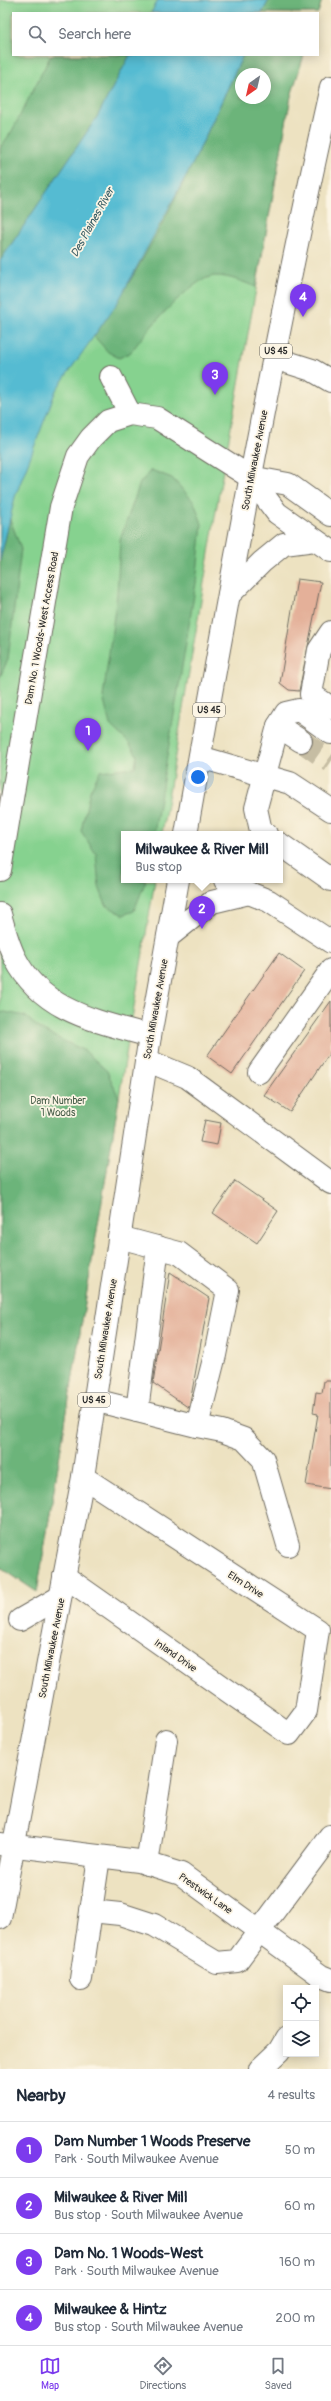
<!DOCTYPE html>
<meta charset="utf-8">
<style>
body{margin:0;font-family:Pangolin,sans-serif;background:#f2f2f3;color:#1f2937}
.controls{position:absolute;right:12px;bottom:12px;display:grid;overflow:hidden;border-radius:0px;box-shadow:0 2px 10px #0003}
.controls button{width:36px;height:36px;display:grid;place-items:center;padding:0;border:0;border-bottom:1px solid #e0e1e3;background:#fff;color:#1f2937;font:20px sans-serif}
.compass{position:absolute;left:235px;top:68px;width:36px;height:36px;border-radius:50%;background:#fff;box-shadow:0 2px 10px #0003;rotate:214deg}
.you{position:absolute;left:198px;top:777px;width:14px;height:14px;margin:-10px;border:3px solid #fff;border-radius:50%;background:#1a73e8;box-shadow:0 0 0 6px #1a73e833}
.badge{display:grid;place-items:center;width:26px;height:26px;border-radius:50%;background:#7c3aed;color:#fff;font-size:13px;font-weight:700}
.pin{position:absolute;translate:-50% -33px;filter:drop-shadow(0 1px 2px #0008)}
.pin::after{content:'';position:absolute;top:21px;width:14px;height:12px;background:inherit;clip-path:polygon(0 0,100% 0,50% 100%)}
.popup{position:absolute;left:121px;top:831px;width:162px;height:52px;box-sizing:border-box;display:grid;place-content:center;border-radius:0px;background:#fff;filter:drop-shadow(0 1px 3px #0005);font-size:13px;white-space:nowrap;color:#747a83}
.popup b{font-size:15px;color:#1f2937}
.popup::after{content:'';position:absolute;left:50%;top:100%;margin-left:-8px;border:8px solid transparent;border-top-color:#fff}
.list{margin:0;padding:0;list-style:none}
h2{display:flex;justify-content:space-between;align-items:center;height:52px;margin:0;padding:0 16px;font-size:17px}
h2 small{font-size:13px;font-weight:400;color:#747a83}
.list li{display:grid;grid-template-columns:26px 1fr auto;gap:12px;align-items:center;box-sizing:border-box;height:56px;padding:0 16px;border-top:1px solid #e0e1e3}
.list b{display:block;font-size:15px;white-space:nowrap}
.list p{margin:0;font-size:13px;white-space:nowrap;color:#747a83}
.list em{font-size:13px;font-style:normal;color:#747a83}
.icon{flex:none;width:22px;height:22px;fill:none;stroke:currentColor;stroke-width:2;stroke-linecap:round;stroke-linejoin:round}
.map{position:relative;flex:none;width:331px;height:2069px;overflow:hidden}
.search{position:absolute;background:#fff;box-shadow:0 2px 10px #0003;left:12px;right:12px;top:12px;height:44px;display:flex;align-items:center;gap:10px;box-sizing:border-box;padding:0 14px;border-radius:0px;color:#747a83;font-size:15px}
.sheet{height:276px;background:#fff}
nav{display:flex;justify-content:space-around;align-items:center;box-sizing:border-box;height:56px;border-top:1px solid #e0e1e3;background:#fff;font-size:11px;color:#747a83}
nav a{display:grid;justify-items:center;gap:2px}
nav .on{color:#7c3aed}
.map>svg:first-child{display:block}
.green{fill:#86d28f;stroke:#587e5d;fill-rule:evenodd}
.forest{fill:#6cb47a;stroke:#4c7052;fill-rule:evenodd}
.water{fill:#54bbd2;stroke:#40737e}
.building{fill:#e4b099}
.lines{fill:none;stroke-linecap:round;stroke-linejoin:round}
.minor-tunnel{stroke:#c6bda3;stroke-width:22;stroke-dasharray:22 11;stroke-linecap:butt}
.minor-casing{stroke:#6f6b60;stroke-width:24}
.major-casing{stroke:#6f6b60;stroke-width:24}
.minor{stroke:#fff;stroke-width:22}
.major{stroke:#fff;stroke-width:22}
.labels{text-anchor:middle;stroke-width:3.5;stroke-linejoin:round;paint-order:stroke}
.shield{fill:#fcf5e5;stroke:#6a6863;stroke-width:1}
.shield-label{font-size:9px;font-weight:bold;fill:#2b2b2b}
.street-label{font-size:10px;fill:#2b2b2b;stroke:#fcf5e5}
.park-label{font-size:10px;fill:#465d49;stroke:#fcf5e5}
.water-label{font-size:11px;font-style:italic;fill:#395d65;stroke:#fcf5e5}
</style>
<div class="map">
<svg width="331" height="2069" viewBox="0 0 331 2069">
<rect width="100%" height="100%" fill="#fcf5e5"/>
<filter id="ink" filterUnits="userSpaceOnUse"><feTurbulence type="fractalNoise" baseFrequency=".025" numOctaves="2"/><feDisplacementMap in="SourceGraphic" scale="8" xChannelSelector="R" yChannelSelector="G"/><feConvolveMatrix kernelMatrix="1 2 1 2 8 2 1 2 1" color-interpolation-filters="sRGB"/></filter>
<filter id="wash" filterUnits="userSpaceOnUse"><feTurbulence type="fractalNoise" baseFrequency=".012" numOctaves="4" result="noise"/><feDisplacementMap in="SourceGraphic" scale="16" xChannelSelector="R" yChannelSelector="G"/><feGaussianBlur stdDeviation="0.9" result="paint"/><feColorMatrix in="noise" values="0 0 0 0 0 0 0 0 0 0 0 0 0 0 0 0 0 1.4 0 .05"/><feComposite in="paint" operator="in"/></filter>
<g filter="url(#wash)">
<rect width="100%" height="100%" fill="#ede2c1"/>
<path class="green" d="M0,0h322l-4,13h-305v42h291l-13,41 -73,403 -56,335h-38v46h31l-118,712 -37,-25zM241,74h24v24h-24z"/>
<g class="forest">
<polygon points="269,0 322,0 318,13 262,13"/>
<polygon points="51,55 130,55 97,117 2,258 0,148 12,131"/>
<path d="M243,55h61l-13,41 -35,191c-13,-5 -26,-11 -41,-11 -24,1 -70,57 -84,76l-12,6 -11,-6 -14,-16c61,-86 105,-185 149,-281zM241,74h24v24h-24z"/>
<polygon points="151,470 172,478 194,502 202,524 196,583 154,834 124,834 124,880 146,880 134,911 123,915 106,905 99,887 96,854 81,831 90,791 100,771 135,767 137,755 129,743 110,725 103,697 117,594 120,540 140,483"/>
<polygon points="10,519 21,549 8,659 0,677 0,561"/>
<polygon points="5,1012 25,1016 41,1030 85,1051 107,1071 119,1098 37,1592 0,1567 0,1013"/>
</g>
<g class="water">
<polygon points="158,0 269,0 262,13 151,13"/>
<polygon points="130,55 243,55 194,161 118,302 56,390 15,497 0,561 0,261 97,117"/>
</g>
<g id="blocks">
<g class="building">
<polygon points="297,579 321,582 299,691 289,690 280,683"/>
<polygon points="279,953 304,971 232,1074 207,1056"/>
<polygon points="331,1001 331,1051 290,1112 264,1095"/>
<polygon points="205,1120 221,1123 217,1145 200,1142"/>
<polygon points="235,1181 278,1211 257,1243 213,1213"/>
<polygon points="170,1272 209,1298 189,1408 153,1383"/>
<polygon points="324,1381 331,1381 331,1489 306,1485 318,1414 313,1413 316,1392 322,1393"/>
</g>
</g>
</g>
<g filter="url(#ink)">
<use href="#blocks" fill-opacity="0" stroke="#6f6b60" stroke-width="1"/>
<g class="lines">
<polyline class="minor-tunnel" points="301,741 331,762"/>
<defs>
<g id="minor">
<polyline points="274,358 312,370 331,381"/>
<polyline points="111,377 130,414"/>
<polyline points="331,632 319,650 311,694 331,708"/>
<polyline points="278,726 301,741"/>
<polyline points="200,757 290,783 331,810"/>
<polyline points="266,834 261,831 256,808 278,726 286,713 299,710 331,733"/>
<polyline points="280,844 331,880"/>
<polyline points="0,870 61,507 78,456 91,438 108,421 130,414 157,418 250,477"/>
<polyline points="225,880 249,893 269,901 331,942"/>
<path d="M0,914c4,15 8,30 15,44 27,54 82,63 135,78"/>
<polyline points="168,937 212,902 249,893"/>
<polyline points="146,1060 187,1077 331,1183"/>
<polyline points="259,1072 331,970"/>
<polyline points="94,1400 197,1426 215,1355 228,1290 179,1253 119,1237"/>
<polyline points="137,1411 158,1247"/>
<polyline points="197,1426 222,1431 244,1439 263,1459 288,1545"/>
<polyline points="64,1576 289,1734 306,1711 318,1630 83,1477"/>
<polyline points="20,1620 60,1597"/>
<polyline points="0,1844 139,1861 181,1874 321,1976 331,1980"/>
<polyline points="147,1864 166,1740"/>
<polyline points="91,1911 120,1914 154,1925 217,1963 237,1961 330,1836"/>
<polyline points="81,1979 99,1857"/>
<polyline points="260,2069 279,2051 286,2039"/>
</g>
<g id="major">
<polyline points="250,477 277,513 331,551"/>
<polyline points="250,477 288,484 331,515"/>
<polyline points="229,595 262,562 284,544 315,540"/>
<path d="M186,834c44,-250 89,-499 145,-747"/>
<polyline points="0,1918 83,1477 150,1036 178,880"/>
</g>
</defs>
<use href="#minor" class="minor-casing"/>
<use href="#major" class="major-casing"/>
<use href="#minor" class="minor"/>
<use href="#major" class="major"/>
</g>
</g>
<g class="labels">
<g class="shield">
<rect x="260" y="344" width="32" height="14" rx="3"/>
<rect x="193" y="703" width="32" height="14" rx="3"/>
<rect x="78" y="1393" width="32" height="14" rx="3"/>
</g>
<g class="shield-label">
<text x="276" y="354">US 45</text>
<text x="209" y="713">US 45</text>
<text x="94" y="1403">US 45</text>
</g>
<g class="street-label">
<text transform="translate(254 460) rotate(-79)" y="4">South Milwaukee Avenue</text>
<text transform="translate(41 628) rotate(-80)" y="4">Dam No. 1 Woods-West Access Road</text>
<text transform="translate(155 1009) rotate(-80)" y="4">South Milwaukee Avenue</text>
<text transform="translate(105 1329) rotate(-81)" y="4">South Milwaukee Avenue</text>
<text transform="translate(246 1584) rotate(33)" y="4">Elm Drive</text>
<text transform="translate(51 1648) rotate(-79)" y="4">South Milwaukee Avenue</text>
<text transform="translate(176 1655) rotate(35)" y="4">Inland Drive</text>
<text transform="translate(206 1893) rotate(35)" y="4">Prestwick Lane</text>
</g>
<g class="park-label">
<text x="58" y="1104">Dam Number<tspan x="58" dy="12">1 Woods</tspan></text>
</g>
<g class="water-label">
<text transform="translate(92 222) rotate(-61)" y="4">Des Plaines River</text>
</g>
</g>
</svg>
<div class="controls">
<button><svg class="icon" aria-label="locate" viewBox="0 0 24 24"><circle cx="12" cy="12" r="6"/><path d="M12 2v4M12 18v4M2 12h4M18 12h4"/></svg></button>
<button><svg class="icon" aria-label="layers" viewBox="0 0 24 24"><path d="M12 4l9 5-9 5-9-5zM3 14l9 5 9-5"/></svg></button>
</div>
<svg class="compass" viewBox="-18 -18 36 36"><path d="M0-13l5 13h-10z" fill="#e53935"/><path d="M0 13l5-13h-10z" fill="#747a83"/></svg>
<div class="you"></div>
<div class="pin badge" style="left:88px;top:751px">1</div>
<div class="pin badge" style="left:202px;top:929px">2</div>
<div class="popup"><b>Milwaukee &amp; River Mill</b>Bus stop</div>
<div class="pin badge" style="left:215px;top:395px">3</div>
<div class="pin badge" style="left:303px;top:317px">4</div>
<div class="search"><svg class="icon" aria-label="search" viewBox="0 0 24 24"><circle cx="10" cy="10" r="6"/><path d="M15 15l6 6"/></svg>Search here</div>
</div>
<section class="sheet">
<h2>Nearby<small>4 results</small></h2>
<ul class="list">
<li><span class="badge">1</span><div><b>Dam Number 1 Woods Preserve</b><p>Park · South Milwaukee Avenue</p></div><em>50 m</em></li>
<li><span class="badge">2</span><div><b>Milwaukee &amp; River Mill</b><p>Bus stop · South Milwaukee Avenue</p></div><em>60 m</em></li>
<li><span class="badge">3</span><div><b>Dam No. 1 Woods-West</b><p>Park · South Milwaukee Avenue</p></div><em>160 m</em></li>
<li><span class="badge">4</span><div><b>Milwaukee &amp; Hintz</b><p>Bus stop · South Milwaukee Avenue</p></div><em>200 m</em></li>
</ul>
</section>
<nav>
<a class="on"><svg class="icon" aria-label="map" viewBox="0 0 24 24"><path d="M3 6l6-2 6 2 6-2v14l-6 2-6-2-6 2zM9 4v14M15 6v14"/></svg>Map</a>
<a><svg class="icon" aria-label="directions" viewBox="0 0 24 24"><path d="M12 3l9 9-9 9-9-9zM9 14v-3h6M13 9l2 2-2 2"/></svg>Directions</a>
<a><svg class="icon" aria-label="saved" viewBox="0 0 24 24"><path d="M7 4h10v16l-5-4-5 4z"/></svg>Saved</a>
</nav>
